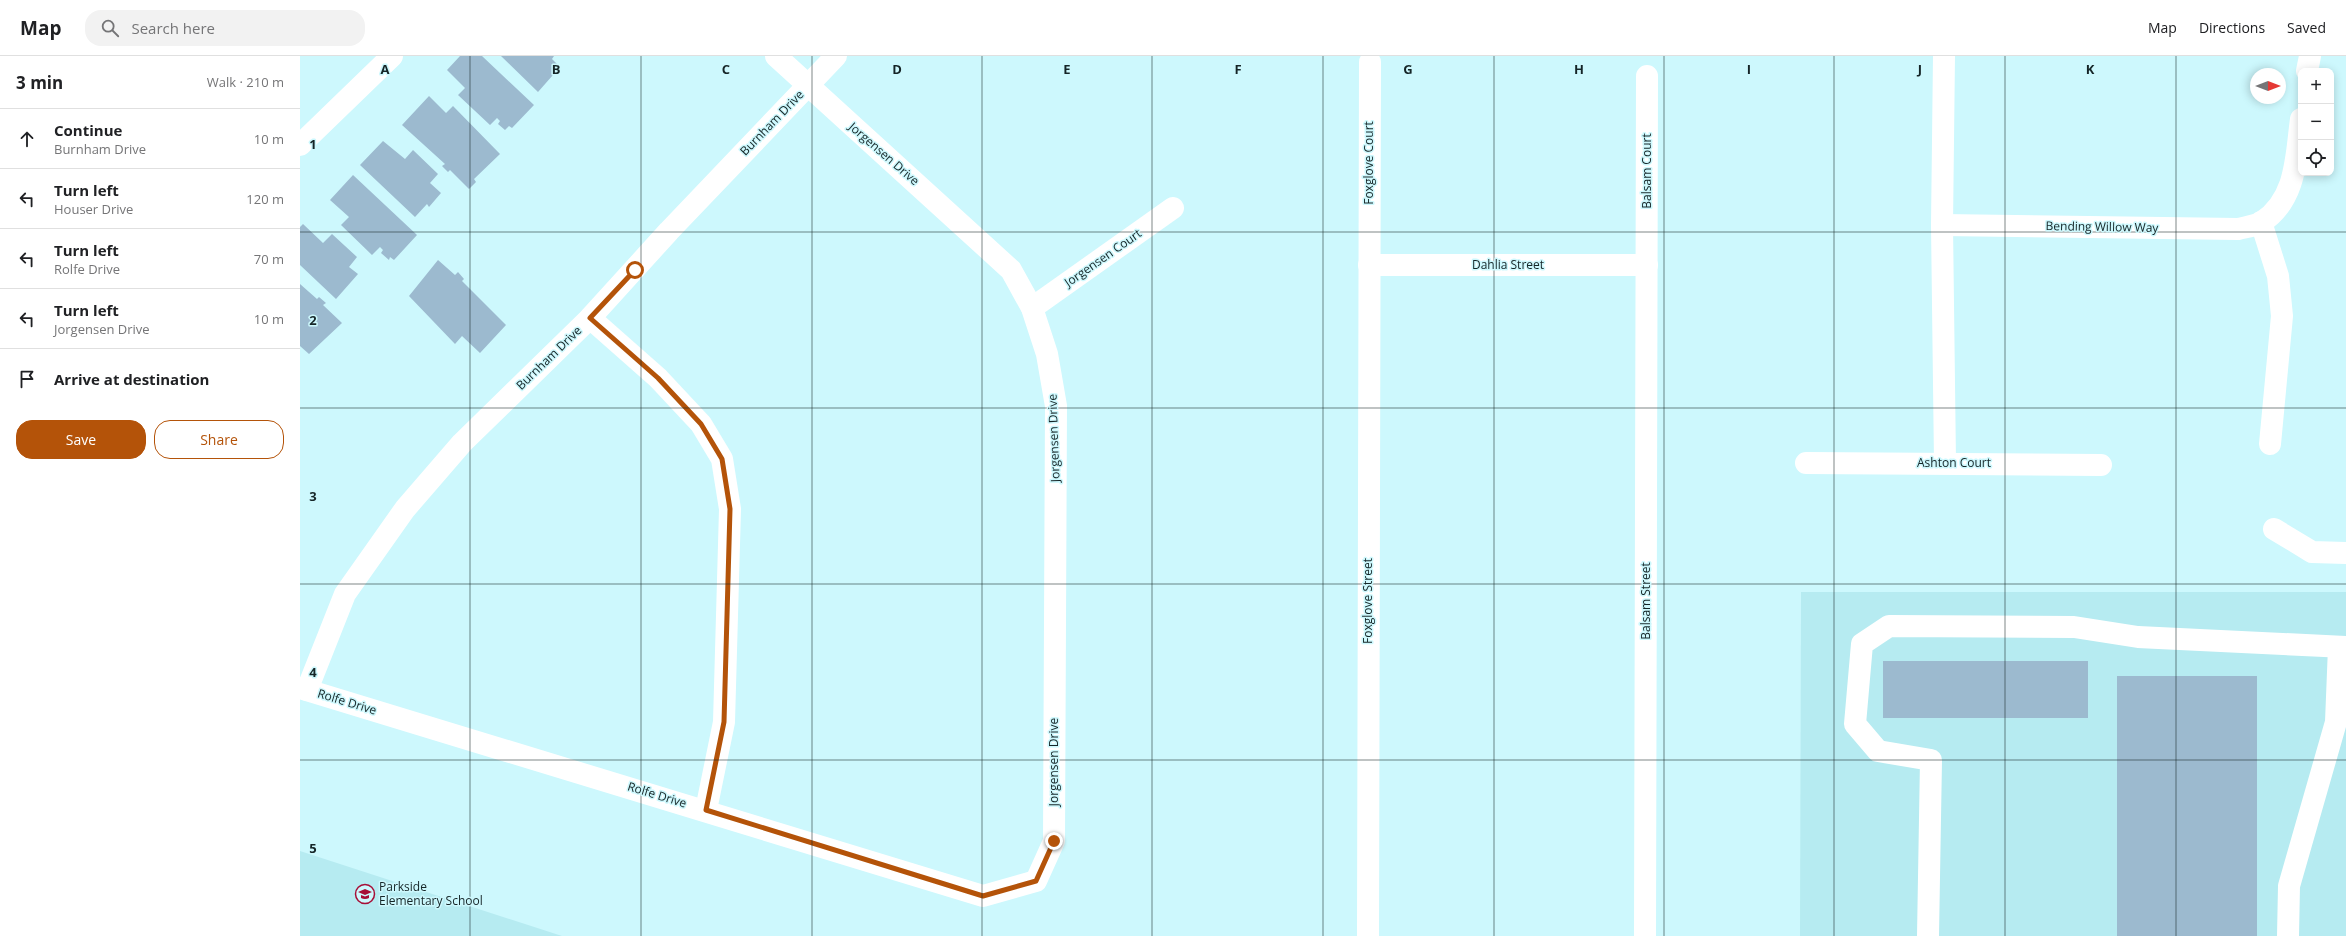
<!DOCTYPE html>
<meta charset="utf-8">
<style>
body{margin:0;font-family:"Open Sans",sans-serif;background:#f2f2f2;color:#202124}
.controls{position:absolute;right:12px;top:12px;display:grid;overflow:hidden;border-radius:8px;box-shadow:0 2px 10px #0003}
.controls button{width:36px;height:36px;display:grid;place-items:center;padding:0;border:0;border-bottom:1px solid #e0e0e0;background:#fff;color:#202124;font:20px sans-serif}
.compass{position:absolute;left:1950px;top:12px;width:36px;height:36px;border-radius:50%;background:#fff;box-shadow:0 2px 10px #0003;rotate:90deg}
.stop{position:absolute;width:12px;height:12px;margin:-9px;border:3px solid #b45309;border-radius:50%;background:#fff}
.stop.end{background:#b45309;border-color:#fff;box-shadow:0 1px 4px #0008}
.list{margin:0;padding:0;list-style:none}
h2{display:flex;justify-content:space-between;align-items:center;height:52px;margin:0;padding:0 16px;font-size:17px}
h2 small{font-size:13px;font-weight:400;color:#757577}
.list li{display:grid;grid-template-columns:26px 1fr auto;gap:12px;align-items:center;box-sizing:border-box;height:60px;padding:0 16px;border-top:1px solid #e0e0e0}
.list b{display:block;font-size:15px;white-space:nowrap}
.list p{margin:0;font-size:13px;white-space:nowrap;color:#757577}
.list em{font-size:13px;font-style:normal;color:#757577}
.actions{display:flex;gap:8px;padding:12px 16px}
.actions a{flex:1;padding:9px 0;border:1px solid #b45309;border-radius:16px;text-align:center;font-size:14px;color:#b45309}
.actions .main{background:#b45309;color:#fff}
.icon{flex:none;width:22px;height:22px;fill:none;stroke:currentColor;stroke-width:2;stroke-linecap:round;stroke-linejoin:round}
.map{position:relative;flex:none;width:2046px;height:880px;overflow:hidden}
header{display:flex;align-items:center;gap:24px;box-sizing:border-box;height:56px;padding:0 20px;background:#fff;border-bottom:1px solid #e0e0e0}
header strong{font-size:19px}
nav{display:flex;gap:22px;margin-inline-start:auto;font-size:14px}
.search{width:280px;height:36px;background:#f2f2f2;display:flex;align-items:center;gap:10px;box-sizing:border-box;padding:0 14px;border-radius:16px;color:#757577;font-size:15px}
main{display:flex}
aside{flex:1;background:#fff}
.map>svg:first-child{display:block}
.built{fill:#b6ebf1}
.building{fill:#9cbacf}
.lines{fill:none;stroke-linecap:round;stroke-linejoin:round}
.minor{stroke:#fff;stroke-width:22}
.route{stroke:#b45309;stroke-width:5}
.grid{fill:none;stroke:#152527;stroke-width:1;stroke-opacity:0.55}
.labels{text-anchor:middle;stroke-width:3;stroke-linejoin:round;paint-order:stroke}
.street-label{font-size:12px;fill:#152527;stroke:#cdf8fd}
.poi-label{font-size:12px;fill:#152527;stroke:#cdf8fd;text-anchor:start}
.grid-label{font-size:13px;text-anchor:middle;font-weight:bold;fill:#152527;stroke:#cdf8fd;stroke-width:3;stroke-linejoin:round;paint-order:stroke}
</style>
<header>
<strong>Map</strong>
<div class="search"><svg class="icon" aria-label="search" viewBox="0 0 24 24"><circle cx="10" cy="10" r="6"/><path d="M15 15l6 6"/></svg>Search here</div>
<nav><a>Map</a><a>Directions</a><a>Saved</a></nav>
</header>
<main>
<aside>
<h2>3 min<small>Walk · 210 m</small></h2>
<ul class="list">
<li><svg class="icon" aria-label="ahead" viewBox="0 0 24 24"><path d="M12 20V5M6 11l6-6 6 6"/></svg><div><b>Continue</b><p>Burnham Drive</p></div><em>10 m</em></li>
<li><svg class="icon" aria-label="left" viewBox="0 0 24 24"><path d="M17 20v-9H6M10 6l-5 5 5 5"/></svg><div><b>Turn left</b><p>Houser Drive</p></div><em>120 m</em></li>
<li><svg class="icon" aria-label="left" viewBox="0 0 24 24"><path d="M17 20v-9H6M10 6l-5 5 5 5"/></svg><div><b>Turn left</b><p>Rolfe Drive</p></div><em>70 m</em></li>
<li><svg class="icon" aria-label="left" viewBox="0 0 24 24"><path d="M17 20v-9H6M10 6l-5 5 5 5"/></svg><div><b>Turn left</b><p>Jorgensen Drive</p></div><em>10 m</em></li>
<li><svg class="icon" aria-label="arrive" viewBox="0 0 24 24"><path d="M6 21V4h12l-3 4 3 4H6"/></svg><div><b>Arrive at destination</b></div></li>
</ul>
<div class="actions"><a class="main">Save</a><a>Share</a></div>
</aside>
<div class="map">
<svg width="2046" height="880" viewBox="0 0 2046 880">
<rect width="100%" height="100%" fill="#cdf8fd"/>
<g class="built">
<polygon points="1501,536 2046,536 2046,880 1500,880"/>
<polygon points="0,795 262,880 0,880"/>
</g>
<g class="building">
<polygon points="160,0 182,0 234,49 212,72 209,70 205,74 198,68 200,65 197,62 190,69 158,39 165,32 147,14"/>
<polygon points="201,0 254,0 252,3 260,11 238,36"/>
<polygon points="129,40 146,57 153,50 200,98 174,123 176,126 169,133 150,114 148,116 142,110 145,108 102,69"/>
<polygon points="83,85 105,103 113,94 138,118 130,127 141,137 129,151 127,148 115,161 60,109"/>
<polygon points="53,119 117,179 94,204 90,201 89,204 81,197 83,194 80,191 72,199 41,169 49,161 30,144"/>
<polygon points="3,168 23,187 32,178 57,201 49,211 58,218 36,243 0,209 0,171"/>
<polygon points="138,204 155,219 158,216 164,223 162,225 206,269 180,297 162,280 155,288 109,240"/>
<polygon points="0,228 17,243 19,241 26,247 23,249 42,267 9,298 0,290"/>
<rect x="1583" y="605" width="205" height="57"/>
<rect x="1817" y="620" width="140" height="260"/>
</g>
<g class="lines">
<g class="minor">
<polyline points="1644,0 1642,169 1645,406"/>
<polyline points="2007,15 2010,0"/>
<polyline points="0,89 92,0"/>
<polyline points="1961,166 1978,220 1982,260 1970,388"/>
<path d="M1642,169l296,4c8,-2 18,-3 24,-7 35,-23 34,-66 39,-103"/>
<polyline points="1069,209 1347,209"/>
<polyline points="732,252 873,152"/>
<polyline points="290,262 358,322 401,368 422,403 430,453 424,666 406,754"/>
<polyline points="1506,407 1801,409"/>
<polyline points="1974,473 2012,496 2046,497"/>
<polyline points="0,632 683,840 736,825 754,785 756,350 747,298 732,252 711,214 476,0"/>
<polyline points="7,634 45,538 105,453 162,387 290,262 369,175 536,0"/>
<polyline points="1068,880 1070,6"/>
<polyline points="1345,880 1347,20"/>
<polyline points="1628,880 1631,704 1578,695 1555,668 1562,588 1589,570 1774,571 1838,581 2046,591"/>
<polyline points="1988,880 1989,830 2036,666 2039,591"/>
</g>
</g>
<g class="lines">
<polyline class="route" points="335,214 290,262 358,322 401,368 422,403 430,453 424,666 406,754 683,840 736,825 754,785"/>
</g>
<path class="grid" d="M170,0v880M341,0v880M512,0v880M682,0v880M852,0v880M1023,0v880M1194,0v880M1364,0v880M1534,0v880M1705,0v880M1876,0v880M0,176h2046M0,352h2046M0,528h2046M0,704h2046"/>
<defs>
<symbol id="school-ring" viewBox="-11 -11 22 22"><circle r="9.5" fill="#cdf8fd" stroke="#a70e37" stroke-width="1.5"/><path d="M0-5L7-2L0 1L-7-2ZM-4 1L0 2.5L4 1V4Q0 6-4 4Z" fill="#a70e37"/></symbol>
</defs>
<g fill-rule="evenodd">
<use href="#school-ring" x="54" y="827" width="22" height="22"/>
</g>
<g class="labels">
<g class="street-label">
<text transform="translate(472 67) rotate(-46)" y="4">Burnham Drive</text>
<text transform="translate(584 98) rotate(41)" y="4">Jorgensen Drive</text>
<text transform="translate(1069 107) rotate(-90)" y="4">Foxglove Court</text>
<text transform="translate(1347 115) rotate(-90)" y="4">Balsam Court</text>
<text transform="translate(1802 171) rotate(1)" y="4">Bending Willow Way</text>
<text transform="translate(803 202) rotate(-35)" y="4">Jorgensen Court</text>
<text x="1208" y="213">Dahlia Street</text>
<text transform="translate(249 302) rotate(-44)" y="4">Burnham Drive</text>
<text transform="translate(754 382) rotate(-92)" y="4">Jorgensen Drive</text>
<text x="1654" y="411">Ashton Court</text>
<text transform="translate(1068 545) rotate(-90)" y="4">Foxglove Street</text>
<text transform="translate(1346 545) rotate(-90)" y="4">Balsam Street</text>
<text transform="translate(47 646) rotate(17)" y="4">Rolfe Drive</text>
<text transform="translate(754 706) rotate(-90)" y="4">Jorgensen Drive</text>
<text transform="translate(357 739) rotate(17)" y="4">Rolfe Drive</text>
</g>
<g class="poi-label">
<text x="79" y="835">Parkside<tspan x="79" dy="14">Elementary School</tspan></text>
</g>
</g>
<g class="grid-label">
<text x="85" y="18">A</text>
<text x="256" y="18">B</text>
<text x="426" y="18">C</text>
<text x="597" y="18">D</text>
<text x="767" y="18">E</text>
<text x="938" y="18">F</text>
<text x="1108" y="18">G</text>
<text x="1279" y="18">H</text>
<text x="1449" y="18">I</text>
<text x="1620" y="18">J</text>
<text x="1790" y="18">K</text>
<text x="13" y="93">1</text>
<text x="13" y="269">2</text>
<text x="13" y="445">3</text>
<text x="13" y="621">4</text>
<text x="13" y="797">5</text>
</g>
</svg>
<div class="controls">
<button>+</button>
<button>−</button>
<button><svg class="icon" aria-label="locate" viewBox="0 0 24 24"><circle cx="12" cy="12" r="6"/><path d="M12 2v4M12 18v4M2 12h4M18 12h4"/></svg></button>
</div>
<svg class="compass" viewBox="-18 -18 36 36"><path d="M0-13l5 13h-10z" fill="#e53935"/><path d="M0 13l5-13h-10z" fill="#757577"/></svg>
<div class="stop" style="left:335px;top:214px"></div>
<div class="stop end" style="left:754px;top:785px"></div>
</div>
</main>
